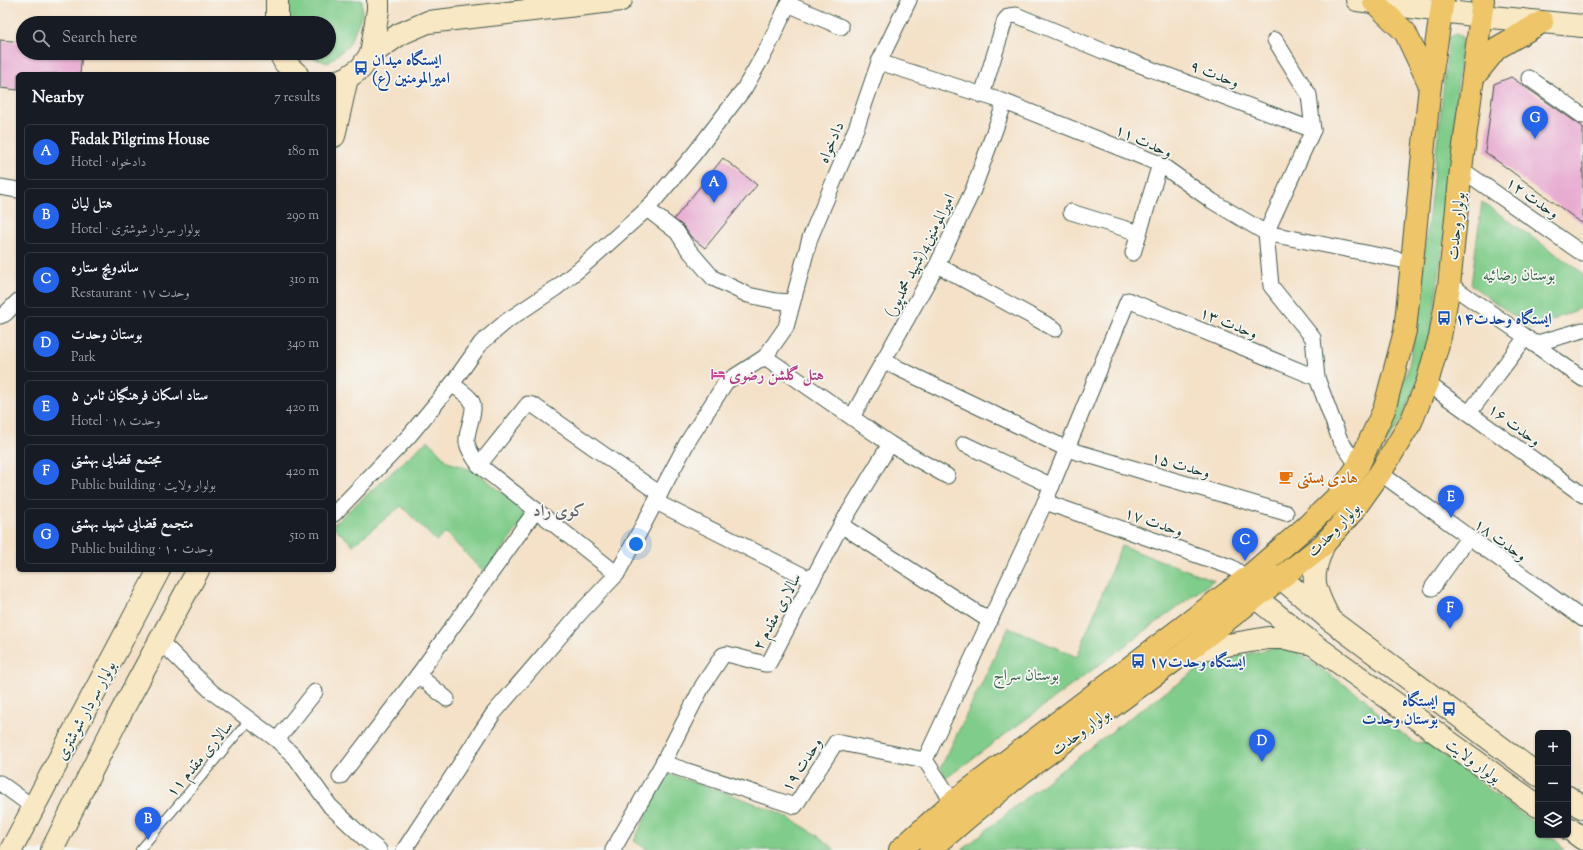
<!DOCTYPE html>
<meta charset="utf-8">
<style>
body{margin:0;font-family:"Sorts Mill Goudy",Amiri,serif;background:#242831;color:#f1f3f6}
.controls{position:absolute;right:12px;bottom:12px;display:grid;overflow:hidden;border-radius:6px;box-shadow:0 1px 3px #0004}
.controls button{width:36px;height:36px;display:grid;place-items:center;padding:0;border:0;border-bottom:1px solid #363941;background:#171b24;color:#f1f3f6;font:20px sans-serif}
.you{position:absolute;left:636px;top:544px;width:14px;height:14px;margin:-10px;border:3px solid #fff;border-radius:50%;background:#1a73e8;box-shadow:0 0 0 6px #1a73e833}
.badge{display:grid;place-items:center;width:26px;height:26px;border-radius:50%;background:#2563eb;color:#fff;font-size:13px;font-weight:700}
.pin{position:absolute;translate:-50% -33px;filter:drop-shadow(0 1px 2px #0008)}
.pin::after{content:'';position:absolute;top:21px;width:14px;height:12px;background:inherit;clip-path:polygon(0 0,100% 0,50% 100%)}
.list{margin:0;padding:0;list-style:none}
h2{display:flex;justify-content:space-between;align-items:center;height:52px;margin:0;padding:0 16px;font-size:17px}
h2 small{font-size:13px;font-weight:400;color:#9ea1a6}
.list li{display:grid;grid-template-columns:26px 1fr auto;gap:12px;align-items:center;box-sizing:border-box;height:56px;margin:0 8px 8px;padding:0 8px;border:1px solid #363941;border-radius:6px}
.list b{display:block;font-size:15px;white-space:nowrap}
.list p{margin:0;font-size:13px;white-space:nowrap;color:#9ea1a6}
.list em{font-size:13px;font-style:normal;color:#9ea1a6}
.icon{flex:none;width:22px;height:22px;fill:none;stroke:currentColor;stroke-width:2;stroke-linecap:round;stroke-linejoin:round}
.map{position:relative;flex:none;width:1583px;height:850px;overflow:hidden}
.search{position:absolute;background:#171b24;box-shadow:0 1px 3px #0004;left:16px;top:16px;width:320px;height:44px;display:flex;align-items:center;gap:10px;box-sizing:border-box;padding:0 14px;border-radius:22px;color:#9ea1a6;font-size:15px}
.panel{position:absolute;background:#171b24;box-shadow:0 1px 3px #0004;left:16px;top:72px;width:320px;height:500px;border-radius:6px}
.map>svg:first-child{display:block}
.green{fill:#80cc8a;stroke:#50845f}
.building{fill:#e8acd1}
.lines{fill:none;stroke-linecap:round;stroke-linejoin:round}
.lane-casing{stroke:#3f564a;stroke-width:10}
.street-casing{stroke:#3f564a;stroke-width:17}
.secondary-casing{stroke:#3f564a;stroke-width:24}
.primary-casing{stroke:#3f564a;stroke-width:24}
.lane{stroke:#fff;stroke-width:8}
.street{stroke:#fff;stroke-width:15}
.secondary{stroke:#f8e8c3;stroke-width:22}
.primary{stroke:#eec569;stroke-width:22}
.labels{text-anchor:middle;stroke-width:3.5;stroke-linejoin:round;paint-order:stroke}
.transit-label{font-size:16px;font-weight:bold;fill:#164399;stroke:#f6f6f2;text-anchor:start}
.street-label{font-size:16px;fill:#1f3d34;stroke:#f6f6f2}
.park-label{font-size:16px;fill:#37614a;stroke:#f6f6f2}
.hotel-label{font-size:16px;font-weight:bold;fill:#b23c85;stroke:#f6f6f2;text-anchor:start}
.food-label{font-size:16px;font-weight:bold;fill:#c56008;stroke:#f6f6f2;text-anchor:start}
.neighbourhood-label{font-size:17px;font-weight:bold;fill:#65646b;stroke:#f6f6f2}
</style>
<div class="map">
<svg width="1583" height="850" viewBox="0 0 1583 850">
<rect width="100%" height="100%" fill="#f6f6f2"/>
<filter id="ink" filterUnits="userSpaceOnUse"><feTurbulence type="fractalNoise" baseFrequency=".025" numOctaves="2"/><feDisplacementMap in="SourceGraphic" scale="8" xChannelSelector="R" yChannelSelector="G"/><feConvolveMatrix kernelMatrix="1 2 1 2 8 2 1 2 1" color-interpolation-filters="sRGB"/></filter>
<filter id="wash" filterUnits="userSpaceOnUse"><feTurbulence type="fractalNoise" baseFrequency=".012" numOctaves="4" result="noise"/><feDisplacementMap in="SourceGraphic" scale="16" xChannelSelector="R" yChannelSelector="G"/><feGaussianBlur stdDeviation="0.9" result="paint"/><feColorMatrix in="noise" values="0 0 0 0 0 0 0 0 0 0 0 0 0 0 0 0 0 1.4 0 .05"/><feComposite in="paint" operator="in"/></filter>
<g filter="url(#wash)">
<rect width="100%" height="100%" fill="#f4e1c8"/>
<g class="green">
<polygon points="282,0 362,0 362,14 349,45 328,63 298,53 329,53 329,23 285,23"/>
<polygon points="1456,34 1462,37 1455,112 1454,164 1431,333 1421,371 1402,419 1363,480 1393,414 1408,369 1416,330 1449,37"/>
<polygon points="1482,202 1583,273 1583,307 1532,329 1471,285"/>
<polygon points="428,440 448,462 477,472 528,514 485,574 446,533 436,541 401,506 353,545 334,527 334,524"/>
<polygon points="1121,546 1214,580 945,779 941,767 1009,627 1077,657"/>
<path d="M1273,648l22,3 69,47 21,23 30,22 11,-1 112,84v9c16,0 17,3 26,15h-602l71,-58 99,-76 73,-52z"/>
<path d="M666,773c56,20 126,36 169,77h-187l-14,-9z"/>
</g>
<g id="blocks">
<g class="building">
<polygon points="0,40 23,42 23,53 82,53 80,74 18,74 18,90 0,88"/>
<polygon points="1511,77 1583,127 1583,224 1485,152 1494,84"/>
<polygon points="723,158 757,185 705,248 691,237 684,227 674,219"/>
</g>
</g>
</g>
<g filter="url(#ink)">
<use href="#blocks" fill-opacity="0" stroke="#3f564a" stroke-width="1"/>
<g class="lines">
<defs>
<polyline id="lane" points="140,850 249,720"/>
<g id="street">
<polyline points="788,4 841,27"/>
<polyline points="1275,40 1309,95 1313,130 1266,233 1271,286 1313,338 1317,378 1340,440 1358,466"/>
<polyline points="879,62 1005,102 1160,164 1212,201 1266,233 1411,262"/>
<polyline points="1529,78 1583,116"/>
<polyline points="982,95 1005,20 1009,16 1016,15 1103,51 1313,130"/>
<polyline points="1461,169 1583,254"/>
<polyline points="0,187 18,190"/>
<polyline points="647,209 677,232 688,249 713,278 748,295 776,301 792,302"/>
<polyline points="1071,212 1139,233"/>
<polyline points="1133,253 1160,164"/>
<polyline points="937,265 1055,329"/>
<polyline points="1449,284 1526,337 1534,344 1583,379"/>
<polyline points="0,316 5,314 18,301"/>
<polyline points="1534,344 1583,330"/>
<polyline points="765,357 890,444 947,476"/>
<polyline points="883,361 1067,449 1286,513"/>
<polyline points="1427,383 1583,495"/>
<path d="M452,384c6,5 15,10 19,16 7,10 -6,30 -4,43 2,8 6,14 12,22l138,109"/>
<polyline points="1469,413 1526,337"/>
<polyline points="852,417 937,265 973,190 1005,102"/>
<polyline points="964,444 1052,486"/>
<polyline points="479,465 528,404 533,405 660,494"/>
<polyline points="1380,473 1583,619"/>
<polyline points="656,502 812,580"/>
<polyline points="1045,502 1231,567 1247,578"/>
<polyline points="334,514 409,436 452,384 481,343 508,320 556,288 582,267 647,209 694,154 744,89 767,49 790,0"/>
<polyline points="841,525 990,621"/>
<polyline points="1432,588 1468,538"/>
<polyline points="160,641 212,692 277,740 295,757 330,806 365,839 379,850"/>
<polyline points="418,675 447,699"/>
<polyline points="277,740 315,692"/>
<polyline points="663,763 795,806 836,742 925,760"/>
<polyline points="340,777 418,675 536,510"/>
<polyline points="0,783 33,807"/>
<polyline points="953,802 925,760 1045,502 1128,300 1317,378"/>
<polyline points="404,850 493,714 580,613 617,574 688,441 726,382 765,357 786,327 810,238 857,126 879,62 909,0"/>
<polyline points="613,850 663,763 703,685 723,655 727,654 765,664 768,664 770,661 841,525 890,444"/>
</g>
<g id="secondary">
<polyline points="1357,0 1481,16 1583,26"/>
<polyline points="277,23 277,0"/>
<polyline points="280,53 285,63 297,74"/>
<polyline points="371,54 400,34 428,22 621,0"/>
<polyline points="334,82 347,78 361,68 371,54 378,10 378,0"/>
<polyline points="334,136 347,78"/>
<path d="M1324,544c-14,32 -12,41 4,72"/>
<polyline points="1313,644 1256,598 1247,578 1281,578 1330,620 1538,775"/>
<polyline points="1186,652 1268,638 1285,638 1313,644 1538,806"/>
<polyline points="1568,797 1583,808"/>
<polyline points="1568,828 1583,839"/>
<polyline points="11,850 159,570"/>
<polyline points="52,850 118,718 198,570"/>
</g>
<g id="primary">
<polyline points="1374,2 1405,32 1430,85"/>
<polyline points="1473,78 1497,48 1542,22"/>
<polyline points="900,850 953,802 1247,578 1307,526 1337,497 1358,466 1384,410 1405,331 1430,85 1443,0"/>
<polyline points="930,850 966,819 1023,772 1186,652 1324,544 1353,511 1380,473 1411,422 1427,383 1440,337 1449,286 1461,169 1483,0"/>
</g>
</defs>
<use href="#lane" class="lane-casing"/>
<use href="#street" class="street-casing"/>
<use href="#secondary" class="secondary-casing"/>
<use href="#primary" class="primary-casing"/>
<use href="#lane" class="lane"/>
<use href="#street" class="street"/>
<use href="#secondary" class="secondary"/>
<use href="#primary" class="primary"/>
</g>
</g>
<defs>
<symbol id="bus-bare" viewBox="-9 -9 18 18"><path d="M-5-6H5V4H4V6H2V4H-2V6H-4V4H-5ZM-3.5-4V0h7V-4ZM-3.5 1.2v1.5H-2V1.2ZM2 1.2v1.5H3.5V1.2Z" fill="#1a4fb4" stroke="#f6f6f2" stroke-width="2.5" paint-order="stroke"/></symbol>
<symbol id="hotel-bare" viewBox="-9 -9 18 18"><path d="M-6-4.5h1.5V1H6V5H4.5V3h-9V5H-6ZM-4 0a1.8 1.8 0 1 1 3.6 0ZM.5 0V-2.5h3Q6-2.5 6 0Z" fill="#d1479c" stroke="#f6f6f2" stroke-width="2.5" paint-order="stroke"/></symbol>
<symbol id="cafe-bare" viewBox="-9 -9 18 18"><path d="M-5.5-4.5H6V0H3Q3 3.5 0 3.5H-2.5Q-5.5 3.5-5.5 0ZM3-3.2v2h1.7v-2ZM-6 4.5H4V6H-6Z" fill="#e8710a" stroke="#f6f6f2" stroke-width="2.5" paint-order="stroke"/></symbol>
</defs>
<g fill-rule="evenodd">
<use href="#bus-bare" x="351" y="58" width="20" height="20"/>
<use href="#bus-bare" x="1434" y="308" width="20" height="20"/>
<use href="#hotel-bare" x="708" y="364" width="20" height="20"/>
<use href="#cafe-bare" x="1276" y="467" width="20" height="20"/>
<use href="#bus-bare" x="1128" y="651" width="20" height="20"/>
<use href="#bus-bare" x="1439" y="699" width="20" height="20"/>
</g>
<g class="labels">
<g class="transit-label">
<text x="372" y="65">ایستگاه میدان<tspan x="372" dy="18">امیرالمومنین (ع)</tspan></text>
<text x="1455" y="324">ایستگاه وحدت۱۴</text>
<text x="1149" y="667">ایستگاه وحدت۱۷</text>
<text x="1438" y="706" text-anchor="end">ایستگاه<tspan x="1438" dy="18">بوستان وحدت</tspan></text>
</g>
<g class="street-label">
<text transform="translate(1215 73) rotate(21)" y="6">وحدت ۹</text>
<text transform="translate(1144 140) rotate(24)" y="6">وحدت ۱۱</text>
<text transform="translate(830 142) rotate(-67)" y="6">دادخواه</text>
<text transform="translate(1533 197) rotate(35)" y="6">وحدت ۱۲</text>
<text transform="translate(1455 226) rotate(-84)" y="6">بولوار وحدت</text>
<text transform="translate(919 255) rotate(-63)" y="6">امیرالمومنین4(شهید محمدپور)</text>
<text transform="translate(1229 322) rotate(22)" y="6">وحدت ۱۳</text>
<text transform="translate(1515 424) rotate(36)" y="6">وحدت ۱۶</text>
<text transform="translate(1181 464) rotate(16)" y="6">وحدت ۱۵</text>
<text transform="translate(1154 521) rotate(19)" y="6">وحدت ۱۷</text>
<text transform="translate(1333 529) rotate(-46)" y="6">بولوار وحدت</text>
<text transform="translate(1501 539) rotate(36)" y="6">وحدت ۱۸</text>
<text transform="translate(776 611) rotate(-62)" y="6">سالاری مقدم ۲</text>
<text transform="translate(85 710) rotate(-62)" y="6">بولوار سردار شوشتری</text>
<text transform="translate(1080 731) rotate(-36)" y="6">بولوار وحدت</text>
<text transform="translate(199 758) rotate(-50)" y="6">سالاری مقدم ۱۱</text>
<text transform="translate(1474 760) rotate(36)" y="6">بولوار ولایت</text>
<text transform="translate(801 764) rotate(-57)" y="6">وحدت ۱۹</text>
</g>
<g class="park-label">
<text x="1519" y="280">بوستان رضائیه</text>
<text x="1026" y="680">بوستان سراج</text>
</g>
<g class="hotel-label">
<text x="729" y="380">هتل گلشن رضوی</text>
</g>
<g class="food-label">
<text x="1297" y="483">هادی بستنی</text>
</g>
<g class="neighbourhood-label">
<text x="559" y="516">کوی راد</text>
</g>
</g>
</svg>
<div class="controls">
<button>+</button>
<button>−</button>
<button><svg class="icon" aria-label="layers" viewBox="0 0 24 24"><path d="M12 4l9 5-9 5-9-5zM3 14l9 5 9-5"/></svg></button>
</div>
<div class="you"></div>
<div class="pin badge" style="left:714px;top:203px">A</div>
<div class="pin badge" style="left:148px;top:840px">B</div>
<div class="pin badge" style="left:1245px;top:561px">C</div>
<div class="pin badge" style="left:1262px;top:762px">D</div>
<div class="pin badge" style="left:1451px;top:518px">E</div>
<div class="pin badge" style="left:1450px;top:629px">F</div>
<div class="pin badge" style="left:1535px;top:139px">G</div>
<div class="search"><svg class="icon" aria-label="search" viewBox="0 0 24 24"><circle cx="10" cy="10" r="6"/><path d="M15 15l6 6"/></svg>Search here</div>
<section class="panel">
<h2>Nearby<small>7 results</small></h2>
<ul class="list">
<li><span class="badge">A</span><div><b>Fadak Pilgrims House</b><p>Hotel · دادخواه</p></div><em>180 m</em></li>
<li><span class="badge">B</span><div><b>هتل لیان</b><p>Hotel · بولوار سردار شوشتری</p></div><em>290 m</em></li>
<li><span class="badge">C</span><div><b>ساندویچ ستاره</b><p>Restaurant · وحدت ۱۷</p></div><em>310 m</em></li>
<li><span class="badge">D</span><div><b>بوستان وحدت</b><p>Park</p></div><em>340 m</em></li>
<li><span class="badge">E</span><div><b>ستاد اسکان فرهنگیان ثامن ۵</b><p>Hotel · وحدت ۱۸</p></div><em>420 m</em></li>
<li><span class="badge">F</span><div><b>مجتمع قضایی بهشتی</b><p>Public building · بولوار ولایت</p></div><em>420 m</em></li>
<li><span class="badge">G</span><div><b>متجمع قضایی شهید بهشتی</b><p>Public building · وحدت ۱۰</p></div><em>510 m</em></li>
</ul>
</section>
</div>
